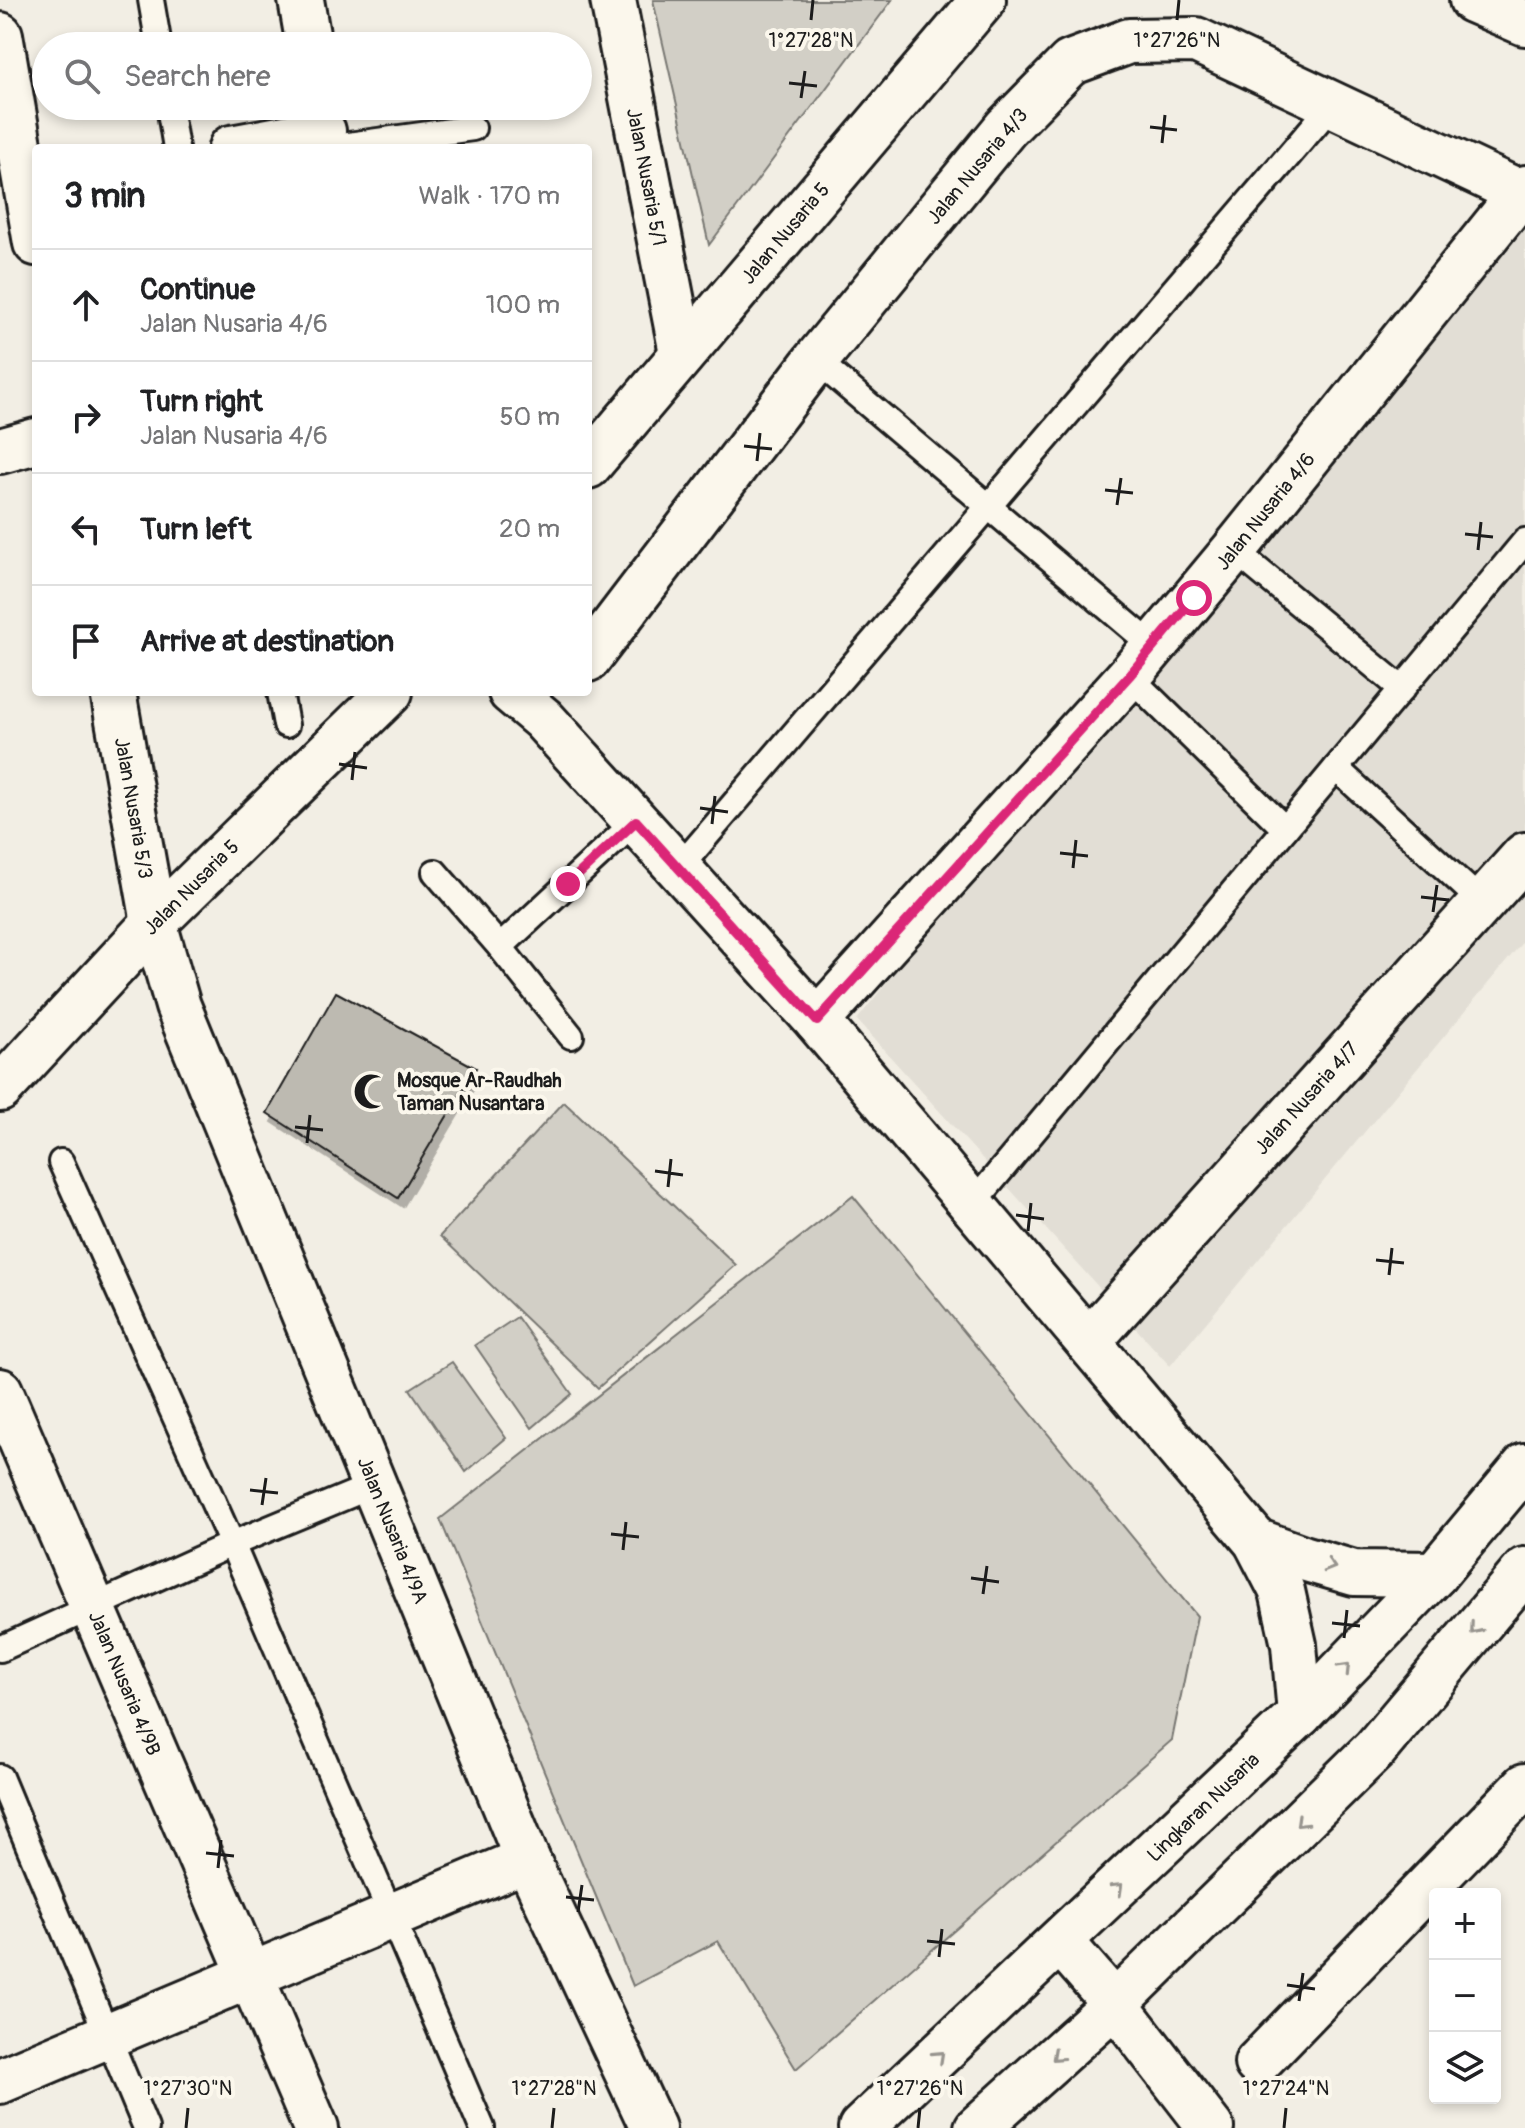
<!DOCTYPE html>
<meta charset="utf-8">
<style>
body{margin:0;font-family:Pangolin,sans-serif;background:#f6f6f6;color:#202124}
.controls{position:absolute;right:24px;bottom:24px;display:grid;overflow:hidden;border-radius:8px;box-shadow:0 4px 12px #0003}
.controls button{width:72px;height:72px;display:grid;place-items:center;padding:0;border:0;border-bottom:2px solid #e0e0e0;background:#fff;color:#202124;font:40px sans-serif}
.stop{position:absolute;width:24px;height:24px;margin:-18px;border:6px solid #db2777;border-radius:50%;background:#fff}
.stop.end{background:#db2777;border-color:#fff;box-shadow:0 2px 8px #0008}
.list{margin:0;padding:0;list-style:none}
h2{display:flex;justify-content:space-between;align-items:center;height:104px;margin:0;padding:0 32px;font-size:34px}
h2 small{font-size:26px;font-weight:400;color:#757577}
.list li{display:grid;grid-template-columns:52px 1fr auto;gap:24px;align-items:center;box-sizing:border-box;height:112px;padding:0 32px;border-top:2px solid #e0e0e0}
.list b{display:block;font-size:30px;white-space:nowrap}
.list p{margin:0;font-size:26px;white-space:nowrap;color:#757577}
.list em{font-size:26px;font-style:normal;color:#757577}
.icon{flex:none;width:44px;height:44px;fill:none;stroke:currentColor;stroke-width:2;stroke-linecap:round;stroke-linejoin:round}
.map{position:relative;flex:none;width:1525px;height:2128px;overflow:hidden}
.search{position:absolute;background:#fff;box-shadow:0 4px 12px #0003;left:32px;top:32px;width:560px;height:88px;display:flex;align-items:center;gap:20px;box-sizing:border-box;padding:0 28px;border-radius:44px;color:#757577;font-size:30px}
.panel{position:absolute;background:#fff;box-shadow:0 4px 12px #0003;left:32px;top:144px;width:560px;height:552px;border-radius:8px}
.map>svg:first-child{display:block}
.built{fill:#e2ded5}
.green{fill:#d2cfc6;stroke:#777671;stroke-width:2}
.building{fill:#bdbab1;stroke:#1c1c1c;stroke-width:2;filter:url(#shadow)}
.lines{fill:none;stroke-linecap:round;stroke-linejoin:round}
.service-casing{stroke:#1c1c1c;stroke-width:30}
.minor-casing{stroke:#1c1c1c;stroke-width:50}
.tertiary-casing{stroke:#1c1c1c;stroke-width:50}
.secondary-casing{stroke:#1c1c1c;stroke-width:50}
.service{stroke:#fbf7ec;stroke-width:24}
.minor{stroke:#fbf7ec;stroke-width:44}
.tertiary{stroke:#fbf7ec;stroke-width:44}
.secondary{stroke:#fbf7ec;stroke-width:44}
.oneway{stroke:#97948e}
.route{stroke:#db2777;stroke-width:10}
.ticks{fill:none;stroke:#1c1c1c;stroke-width:3}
.labels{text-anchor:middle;stroke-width:8;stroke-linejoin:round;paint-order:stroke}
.street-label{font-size:20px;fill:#1c1c1c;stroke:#fbf7ec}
.poi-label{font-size:20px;font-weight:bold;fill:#1c1c1c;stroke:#fbf7ec;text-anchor:start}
.ticks-label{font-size:20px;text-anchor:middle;fill:#1c1c1c;stroke:#fbf7ec;stroke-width:8;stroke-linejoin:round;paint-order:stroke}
</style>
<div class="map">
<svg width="1525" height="2128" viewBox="0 0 1525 2128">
<defs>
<filter id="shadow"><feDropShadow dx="5" dy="9" stdDeviation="0" flood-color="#0004"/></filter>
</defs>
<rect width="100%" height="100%" fill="#f2eee4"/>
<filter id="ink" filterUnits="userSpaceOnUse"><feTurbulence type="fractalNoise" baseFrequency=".0125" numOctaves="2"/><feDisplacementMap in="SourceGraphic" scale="16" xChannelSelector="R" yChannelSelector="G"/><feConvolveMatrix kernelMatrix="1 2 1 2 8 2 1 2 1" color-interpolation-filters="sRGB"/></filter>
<g filter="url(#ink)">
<polygon class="built" points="1525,218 1525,939 1170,1366 857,1020 1153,646"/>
<g class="green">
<polygon points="653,0 892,0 709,245"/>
<polygon points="564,1102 736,1265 598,1388 440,1236"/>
<polygon points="853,1196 1197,1616 1172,1740 796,2069 718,1941 633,1986 440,1519"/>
<polygon points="517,1317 572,1394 532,1428 475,1345"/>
<polygon points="452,1362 506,1438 466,1472 410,1389"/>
</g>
<polygon class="building" points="336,992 476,1068 398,1198 267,1113"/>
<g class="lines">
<defs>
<g id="service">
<polyline points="151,0 159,46"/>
<polyline points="169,106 176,148"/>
<polyline points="326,148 473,128"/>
<polyline points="816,360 1153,646"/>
<polyline points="1234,550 1402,689"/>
<polyline points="1129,676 1285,829"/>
<polyline points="280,692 286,725"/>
<polyline points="1336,768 1482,902"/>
<polyline points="679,868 1332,105"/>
<polyline points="435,872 500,947 571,1036"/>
<polyline points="500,947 636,821"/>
<polyline points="61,1162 232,1544 482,2128"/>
<polyline points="972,1205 1525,541"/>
<polyline points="0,1649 232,1544 374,1485"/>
<polyline points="0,1777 146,2128"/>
</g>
<g id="minor">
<polyline points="301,0 309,46"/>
<polyline points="613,0 682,353"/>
<polyline points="0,35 36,243"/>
<polyline points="231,148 323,131"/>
<polyline points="0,451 36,441"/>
<polyline points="588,466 983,0"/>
<polyline points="588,659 816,360 1006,128 1070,63 1129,41 1196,40 1525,195"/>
<polyline points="113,692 154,923 178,1006 527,1859 653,2128"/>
<polyline points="511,692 543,719 817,1021 1129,676 1234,550 1525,188"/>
<polyline points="817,1021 1256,1541 1282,1591 1294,1645 1300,1714"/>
<polyline points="0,1089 154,923 390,692"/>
<polyline points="1088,1342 1525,855"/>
<polyline points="0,1391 316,2128"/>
<polyline points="1256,1541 1303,1558 1354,1573 1435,1574"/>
<polyline points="1061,1942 1115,2004 1211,2128"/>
<polyline points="1257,2063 1525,1786"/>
<polyline points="0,2081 527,1859"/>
</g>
<polyline id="tertiary" points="1472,0 1525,23"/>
<g id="secondary">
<polyline points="861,2128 1300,1714 1435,1574 1525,1466"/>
<polyline points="977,2128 1115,2004 1375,1749 1525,1570"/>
</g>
</defs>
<use href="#service" class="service-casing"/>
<use href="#minor" class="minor-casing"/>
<use href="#tertiary" class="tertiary-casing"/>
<use href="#secondary" class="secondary-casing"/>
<use href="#service" class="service"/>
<use href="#minor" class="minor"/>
<use href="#tertiary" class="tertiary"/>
<use href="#secondary" class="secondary"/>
</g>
<defs><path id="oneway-chevron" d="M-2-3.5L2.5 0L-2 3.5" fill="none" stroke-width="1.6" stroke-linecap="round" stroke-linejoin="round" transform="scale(2)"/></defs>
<g class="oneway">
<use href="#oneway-chevron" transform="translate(1330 1566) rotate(16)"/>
<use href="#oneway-chevron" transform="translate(1475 1629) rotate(130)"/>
<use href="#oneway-chevron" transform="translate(1345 1668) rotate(-46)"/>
<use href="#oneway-chevron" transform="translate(1301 1822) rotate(136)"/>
<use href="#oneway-chevron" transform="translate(1118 1888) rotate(-44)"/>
<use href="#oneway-chevron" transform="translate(939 2056) rotate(-43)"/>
<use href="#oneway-chevron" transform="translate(1057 2056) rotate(138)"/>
</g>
</g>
<g class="lines" filter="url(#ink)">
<polyline class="route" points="568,884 636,821 817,1021 1129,676 1194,598"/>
</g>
<path class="ticks" d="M811,20l2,-20M1177,20l2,-20M789,83l28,3M801,98l4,-27M1150,127l27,3M1162,143l3,-28M744,446l28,3M757,461l3,-28M1105,490l28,3M1117,505l4,-27M1465,534l28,3M1478,550l3,-28M339,764l28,4M352,780l3,-28M700,808l28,4M712,824l3,-28M1060,853l28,3M1073,868l3,-28M1421,897l28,3M1433,912l4,-27M295,1127l28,3M307,1143l3,-28M655,1171l28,4M668,1187l3,-28M1016,1215l28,4M1028,1231l3,-28M1376,1260l28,3M1389,1275l3,-27M250,1490l28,3M262,1505l4,-27M611,1534l28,3M623,1550l3,-28M971,1578l28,4M983,1594l4,-28M1332,1623l28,3M1344,1638l3,-28M206,1853l28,3M218,1868l3,-28M566,1897l28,3M578,1912l4,-27M927,1941l28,3M939,1957l3,-28M1287,1985l28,4M1299,2001l4,-28M186,2128l2,-20M552,2128l2,-20M918,2128l2,-20M1284,2128l2,-20"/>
<defs>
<symbol id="mosque-bare" viewBox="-9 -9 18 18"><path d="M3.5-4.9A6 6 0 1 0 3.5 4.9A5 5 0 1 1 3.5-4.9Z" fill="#1c1c1c" stroke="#fbf7ec" stroke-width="2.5" paint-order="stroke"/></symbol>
</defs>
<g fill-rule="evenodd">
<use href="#mosque-bare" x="346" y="1066" width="51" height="51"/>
</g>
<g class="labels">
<g class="street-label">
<text transform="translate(977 166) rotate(-50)" y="7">Jalan Nusaria 4/3</text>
<text transform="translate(647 177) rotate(79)" y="7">Jalan Nusaria 5/1</text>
<text transform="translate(785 233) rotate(-50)" y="7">Jalan Nusaria 5</text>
<text transform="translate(1265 511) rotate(-51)" y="7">Jalan Nusaria 4/6</text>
<text transform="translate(134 808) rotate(80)" y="7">Jalan Nusaria 5/3</text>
<text transform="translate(191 887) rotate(-45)" y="7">Jalan Nusaria 5</text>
<text transform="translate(1306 1098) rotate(-48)" y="7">Jalan Nusaria 4/7</text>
<text transform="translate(393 1530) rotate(68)" y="7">Jalan Nusaria 4/9A</text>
<text transform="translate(125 1683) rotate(67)" y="7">Jalan Nusaria 4/9B</text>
<text transform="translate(1203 1807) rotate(-44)" y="7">Lingkaran Nusaria</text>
</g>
<g class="poi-label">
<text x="397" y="1087">Mosque Ar-Raudhah<tspan x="397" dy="23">Taman Nusantara</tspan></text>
</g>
</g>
<g class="ticks-label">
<text x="1177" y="47">1°27'26"N</text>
<text x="811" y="47">1°27'28"N</text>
<text x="188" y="2095">1°27'30"N</text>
<text x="554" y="2095">1°27'28"N</text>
<text x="920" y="2095">1°27'26"N</text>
<text x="1286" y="2095">1°27'24"N</text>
</g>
</svg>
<div class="controls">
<button>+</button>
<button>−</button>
<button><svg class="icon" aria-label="layers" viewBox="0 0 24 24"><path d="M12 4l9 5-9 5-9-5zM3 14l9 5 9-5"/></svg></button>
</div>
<div class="stop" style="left:1194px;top:598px"></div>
<div class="stop end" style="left:568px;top:884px"></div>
<div class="search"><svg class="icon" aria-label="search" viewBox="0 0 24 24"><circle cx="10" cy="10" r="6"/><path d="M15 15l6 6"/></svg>Search here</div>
<section class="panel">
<h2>3 min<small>Walk · 170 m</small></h2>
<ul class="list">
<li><svg class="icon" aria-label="ahead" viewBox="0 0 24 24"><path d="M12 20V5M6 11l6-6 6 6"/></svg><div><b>Continue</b><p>Jalan Nusaria 4/6</p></div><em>100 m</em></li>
<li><svg class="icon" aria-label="right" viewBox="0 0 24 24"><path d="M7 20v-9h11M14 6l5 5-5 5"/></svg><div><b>Turn right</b><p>Jalan Nusaria 4/6</p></div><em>50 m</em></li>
<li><svg class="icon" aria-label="left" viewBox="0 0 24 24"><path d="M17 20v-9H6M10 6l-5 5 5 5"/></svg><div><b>Turn left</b></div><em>20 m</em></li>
<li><svg class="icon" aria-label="arrive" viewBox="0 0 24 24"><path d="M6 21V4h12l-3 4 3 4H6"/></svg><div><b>Arrive at destination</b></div></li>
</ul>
</section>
</div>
